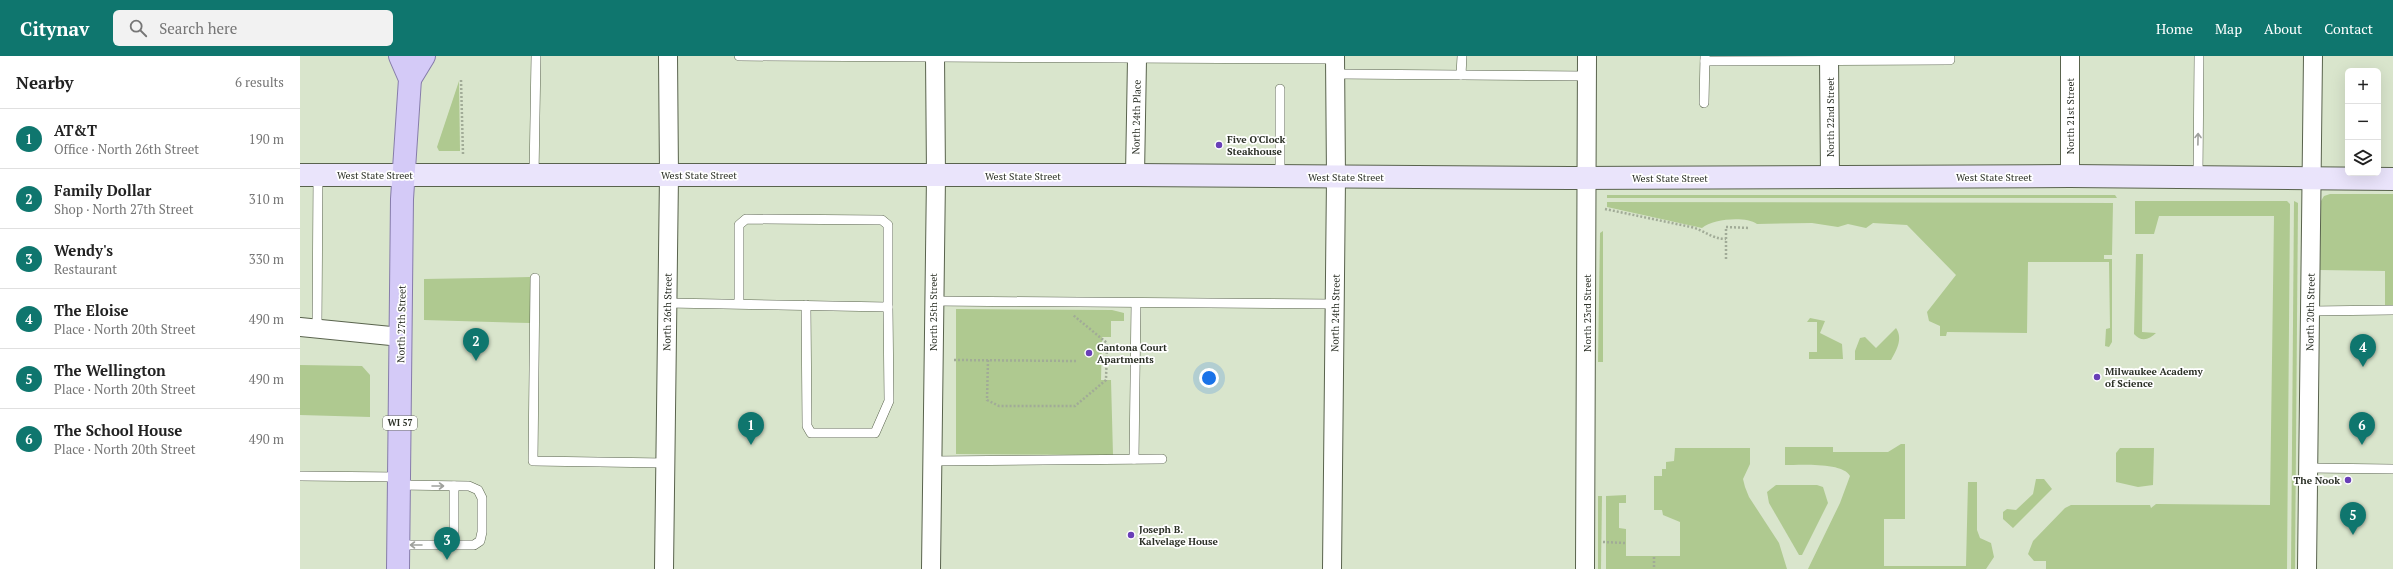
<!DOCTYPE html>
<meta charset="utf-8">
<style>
body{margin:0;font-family:"PT Serif",serif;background:#f2f2f2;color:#222}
.controls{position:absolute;right:12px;top:12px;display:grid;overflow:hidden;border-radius:6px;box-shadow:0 4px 16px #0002}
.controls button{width:36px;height:36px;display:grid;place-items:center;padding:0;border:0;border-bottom:1px solid #e0e0e0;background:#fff;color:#222;font:20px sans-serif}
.you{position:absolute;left:909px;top:322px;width:14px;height:14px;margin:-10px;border:3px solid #fff;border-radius:50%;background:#1a73e8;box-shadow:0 0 0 6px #1a73e833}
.badge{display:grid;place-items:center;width:26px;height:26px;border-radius:50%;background:#0f766e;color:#fff;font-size:13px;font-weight:700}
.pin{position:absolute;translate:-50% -33px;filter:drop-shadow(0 1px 2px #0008)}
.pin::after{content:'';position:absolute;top:21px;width:14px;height:12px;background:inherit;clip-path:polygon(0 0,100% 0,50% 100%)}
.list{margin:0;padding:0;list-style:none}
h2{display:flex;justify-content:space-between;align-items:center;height:52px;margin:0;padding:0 16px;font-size:17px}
h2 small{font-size:13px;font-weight:400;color:#767676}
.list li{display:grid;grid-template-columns:26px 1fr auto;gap:12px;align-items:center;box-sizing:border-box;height:60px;padding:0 16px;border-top:1px solid #e0e0e0}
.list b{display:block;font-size:15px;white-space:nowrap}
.list p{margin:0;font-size:13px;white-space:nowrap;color:#767676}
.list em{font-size:13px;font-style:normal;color:#767676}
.icon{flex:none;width:22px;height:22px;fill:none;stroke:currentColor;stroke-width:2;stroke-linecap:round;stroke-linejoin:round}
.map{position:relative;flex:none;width:2093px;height:513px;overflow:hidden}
header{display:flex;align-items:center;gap:24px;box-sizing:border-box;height:56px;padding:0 20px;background:#0f766e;color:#fff}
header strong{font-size:19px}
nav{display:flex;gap:22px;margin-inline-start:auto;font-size:14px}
.search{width:280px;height:36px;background:#f2f2f2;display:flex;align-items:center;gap:10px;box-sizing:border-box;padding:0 14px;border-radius:6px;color:#767676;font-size:15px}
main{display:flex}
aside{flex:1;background:#fff}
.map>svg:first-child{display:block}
.green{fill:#afc990}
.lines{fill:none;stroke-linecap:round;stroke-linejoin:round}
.lane-casing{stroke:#59634d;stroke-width:10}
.street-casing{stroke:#59634d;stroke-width:20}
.secondary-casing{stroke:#59634d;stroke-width:24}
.primary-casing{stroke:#867caa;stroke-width:24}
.path{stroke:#a1ab97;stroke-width:2.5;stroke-dasharray:2 2;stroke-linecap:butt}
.lane{stroke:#fff;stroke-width:9}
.street{stroke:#fff;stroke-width:18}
.secondary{stroke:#eae4fb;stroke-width:22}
.primary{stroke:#d4caf7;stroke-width:22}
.oneway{stroke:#9fa19d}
.poi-dot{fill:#693fb7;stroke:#fff;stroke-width:1.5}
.labels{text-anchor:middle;stroke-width:3.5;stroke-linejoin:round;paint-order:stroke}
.shield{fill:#fff;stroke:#6a6d66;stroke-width:1}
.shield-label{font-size:9px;font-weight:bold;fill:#2a2f25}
.street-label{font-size:10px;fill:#2a2f25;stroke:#fff}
.poi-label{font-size:10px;font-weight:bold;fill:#2a2f25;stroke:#fff;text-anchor:start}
</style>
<header>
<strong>Citynav</strong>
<div class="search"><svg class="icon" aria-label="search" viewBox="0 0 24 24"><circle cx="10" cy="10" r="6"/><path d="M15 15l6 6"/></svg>Search here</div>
<nav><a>Home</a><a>Map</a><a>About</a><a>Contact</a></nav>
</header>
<main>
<aside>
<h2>Nearby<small>6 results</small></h2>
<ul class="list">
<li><span class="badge">1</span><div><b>AT&amp;T</b><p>Office · North 26th Street</p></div><em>190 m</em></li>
<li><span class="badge">2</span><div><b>Family Dollar</b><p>Shop · North 27th Street</p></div><em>310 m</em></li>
<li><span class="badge">3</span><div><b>Wendy's</b><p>Restaurant</p></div><em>330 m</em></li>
<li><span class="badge">4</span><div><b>The Eloise</b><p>Place · North 20th Street</p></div><em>490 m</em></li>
<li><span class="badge">5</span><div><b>The Wellington</b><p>Place · North 20th Street</p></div><em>490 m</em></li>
<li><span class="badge">6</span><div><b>The School House</b><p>Place · North 20th Street</p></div><em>490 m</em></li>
</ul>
</aside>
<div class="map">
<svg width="2093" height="513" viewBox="0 0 2093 513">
<rect width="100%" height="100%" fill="#d9e5cc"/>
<g class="green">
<polygon points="159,25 160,95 139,95 137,91"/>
<polygon points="2030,138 2093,138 2093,249 2085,249 2085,215 2020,214 2021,145 2024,140"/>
<polygon points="1307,139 1815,139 1817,142 1307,142"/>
<polygon points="1835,145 1987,145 1990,148 1987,513 1746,513 1746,505 1734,505 1728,498 1733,485 1765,452 1771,449 1850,449 1851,452 1856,448 1970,449 1974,160 1859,160 1854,178 1835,178"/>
<polygon points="1994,145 1998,147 1995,513 1991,513"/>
<path d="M1307,146l506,1 -1,52h-8v4h8v83l-3,5 -4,-1 1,-17 4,-1 -1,-66h-81l-1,71 -80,-1 -1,4h-6v-10l-11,-5 -2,-9 29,-37 -49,-50 -34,-2 -7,5 -18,-4 -10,3 -26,-4 -55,1c-12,-8 -44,-5 -55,4l-95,-21z"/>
<polygon points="1303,175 1303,306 1298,306 1300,177"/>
<path d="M1836,198h7l-1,78 14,1c-7,7 -15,9 -22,1z"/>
<polygon points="230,221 230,267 124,264 124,223"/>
<polygon points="656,253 812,254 824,257 824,265 811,265 811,281 802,281 801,324 811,324 813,399 656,398"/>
<polygon points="1510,262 1525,265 1520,277 1542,288 1543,303 1509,303 1509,296 1517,296 1517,266 1507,266"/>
<path d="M1596,272c7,11 1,21 -5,32h-36v-9l5,-13 5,-1 11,11z"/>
<polygon points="0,309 62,310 70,319 70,361 0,359"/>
<path d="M1601,388h4v75h-21v47h82l2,-84h9v48l3,8 11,5 3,14 -8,12h-178l32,-66 10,-27c-7,-14 -50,-11 -65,-11v-18h48v5h55z"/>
<polygon points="1375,392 1450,392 1450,408 1443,423 1445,431 1449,441 1479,487 1487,513 1306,513 1306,440 1326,439 1326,447 1319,447 1319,472 1326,473 1326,500 1380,500 1380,466 1363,459 1362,454 1354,454 1354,420 1362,420 1362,413 1366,413 1366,406 1374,405"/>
<polygon points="1820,392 1854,392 1853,429 1838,431 1816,426 1816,397"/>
<polygon points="1736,423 1744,423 1752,433 1713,472 1703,463 1703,456 1707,453 1716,454 1733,438"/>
<polygon points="1476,429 1517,429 1523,431 1528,447 1502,499 1499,499 1469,447 1467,436"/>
<polygon points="1298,440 1302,440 1301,513 1298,513"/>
</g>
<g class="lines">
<defs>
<g id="lane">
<polyline points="439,0 1035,3"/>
<polyline points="1405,5 1650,4 1650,0"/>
<polyline points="1035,18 1287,20"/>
<polyline points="1161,19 1162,0"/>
<polyline points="980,33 980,121"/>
<polyline points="1404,47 1405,0"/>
<polyline points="234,120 236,0"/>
<polyline points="1898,122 1899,0"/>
<polyline points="235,222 233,405 365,407"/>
<polyline points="633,245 1035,248"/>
<path d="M367,247c74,1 147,3 221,4v-82l-6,-5 -136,-1 -7,6v79"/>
<polyline points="506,249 507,370 511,377 575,377 589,345 588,251"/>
<polyline points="2010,255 2093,254"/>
<polyline points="17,274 18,119"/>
<polyline points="834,403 836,247"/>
<polyline points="632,405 862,403"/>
<polyline points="2008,412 2093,413"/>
<polyline points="0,420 99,421"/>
<polyline points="98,489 174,489 180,485 182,476 182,442 178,434 169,430 99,429"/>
<polyline points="154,489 154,430"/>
</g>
<g id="street">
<polyline points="1529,0 1530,121"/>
<polyline points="835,119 837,3"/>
<polyline points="1770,120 1770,0"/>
<polyline points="0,271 101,281"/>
<polyline points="364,513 369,119 368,0"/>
<polyline points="631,513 636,120 635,0"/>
<polyline points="1032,513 1036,122 1035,0"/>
<polyline points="1285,513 1287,0"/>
<polyline points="2007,513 2013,0"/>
</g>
<polyline id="secondary" points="0,119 835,119 1271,122 1770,120 2093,123"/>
<g id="primary">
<polyline points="110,23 124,0"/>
<polyline points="98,513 102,143 110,23 100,0"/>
</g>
</defs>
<use href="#lane" class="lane-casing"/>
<use href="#street" class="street-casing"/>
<use href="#secondary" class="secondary-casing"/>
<use href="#primary" class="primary-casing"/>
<g class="path">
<polyline points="161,24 163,98"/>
<path d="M1305,153l86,18c13,3 21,12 35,12"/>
<polyline points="1426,203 1426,171 1449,172"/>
<polyline points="654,304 777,305"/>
<polyline points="688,304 687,344 699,350 775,350 806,324 807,287 773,259"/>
<polyline points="1303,486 1325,487"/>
<polyline points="1354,501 1354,513"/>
</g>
<use href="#lane" class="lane"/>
<use href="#street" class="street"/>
<use href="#secondary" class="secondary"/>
<use href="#primary" class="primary"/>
</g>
<defs><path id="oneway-shaft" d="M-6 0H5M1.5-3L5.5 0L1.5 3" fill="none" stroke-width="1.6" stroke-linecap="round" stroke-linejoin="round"/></defs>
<g class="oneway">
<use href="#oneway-shaft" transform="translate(1898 83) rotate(-89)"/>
<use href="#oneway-shaft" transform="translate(138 430)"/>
<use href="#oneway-shaft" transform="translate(116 489) rotate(-180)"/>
</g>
<g class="poi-dot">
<circle cx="919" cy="89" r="4"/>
<circle cx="789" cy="297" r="4"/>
<circle cx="1797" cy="321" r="4"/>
<circle cx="2048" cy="424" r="4"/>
<circle cx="831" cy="479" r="4"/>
</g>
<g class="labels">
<rect class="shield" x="83" y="360" width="34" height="14" rx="3"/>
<g class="shield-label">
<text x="100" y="370">WI 57</text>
</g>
<g class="street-label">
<text transform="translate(1770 60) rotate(-90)" y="4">North 21st Street</text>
<text transform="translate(836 61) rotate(-89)" y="4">North 24th Place</text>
<text transform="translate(1530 61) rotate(-90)" y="4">North 22nd Street</text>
<text x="75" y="123">West State Street</text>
<text x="399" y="123">West State Street</text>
<text x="723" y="124">West State Street</text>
<text x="1046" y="125">West State Street</text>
<text x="1694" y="125">West State Street</text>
<text x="1370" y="126">West State Street</text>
<text transform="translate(367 256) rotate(-89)" y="4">North 26th Street</text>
<text transform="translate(633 256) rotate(-90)" y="4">North 25th Street</text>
<text transform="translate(2010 256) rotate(-89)" y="4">North 20th Street</text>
<text transform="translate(1035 257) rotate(-89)" y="4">North 24th Street</text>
<text transform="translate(1287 257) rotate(-90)" y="4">North 23rd Street</text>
<text transform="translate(101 268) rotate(-89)" y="4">North 27th Street</text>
</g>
<g class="poi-label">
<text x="927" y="87">Five O'Clock<tspan x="927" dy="12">Steakhouse</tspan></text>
<text x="797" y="295">Cantona Court<tspan x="797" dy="12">Apartments</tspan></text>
<text x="1805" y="319">Milwaukee Academy<tspan x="1805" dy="12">of Science</tspan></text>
<text x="2040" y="428" text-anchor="end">The Nook</text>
<text x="839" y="477">Joseph B.<tspan x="839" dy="12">Kalvelage House</tspan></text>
</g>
</g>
</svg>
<div class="controls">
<button>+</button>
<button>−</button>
<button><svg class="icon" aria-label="layers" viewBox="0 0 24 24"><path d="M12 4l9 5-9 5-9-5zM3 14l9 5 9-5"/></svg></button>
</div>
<div class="you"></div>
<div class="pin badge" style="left:451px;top:389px">1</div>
<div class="pin badge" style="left:176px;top:305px">2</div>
<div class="pin badge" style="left:147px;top:504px">3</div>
<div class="pin badge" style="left:2063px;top:311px">4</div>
<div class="pin badge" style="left:2053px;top:479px">5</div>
<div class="pin badge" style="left:2062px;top:389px">6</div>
</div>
</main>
